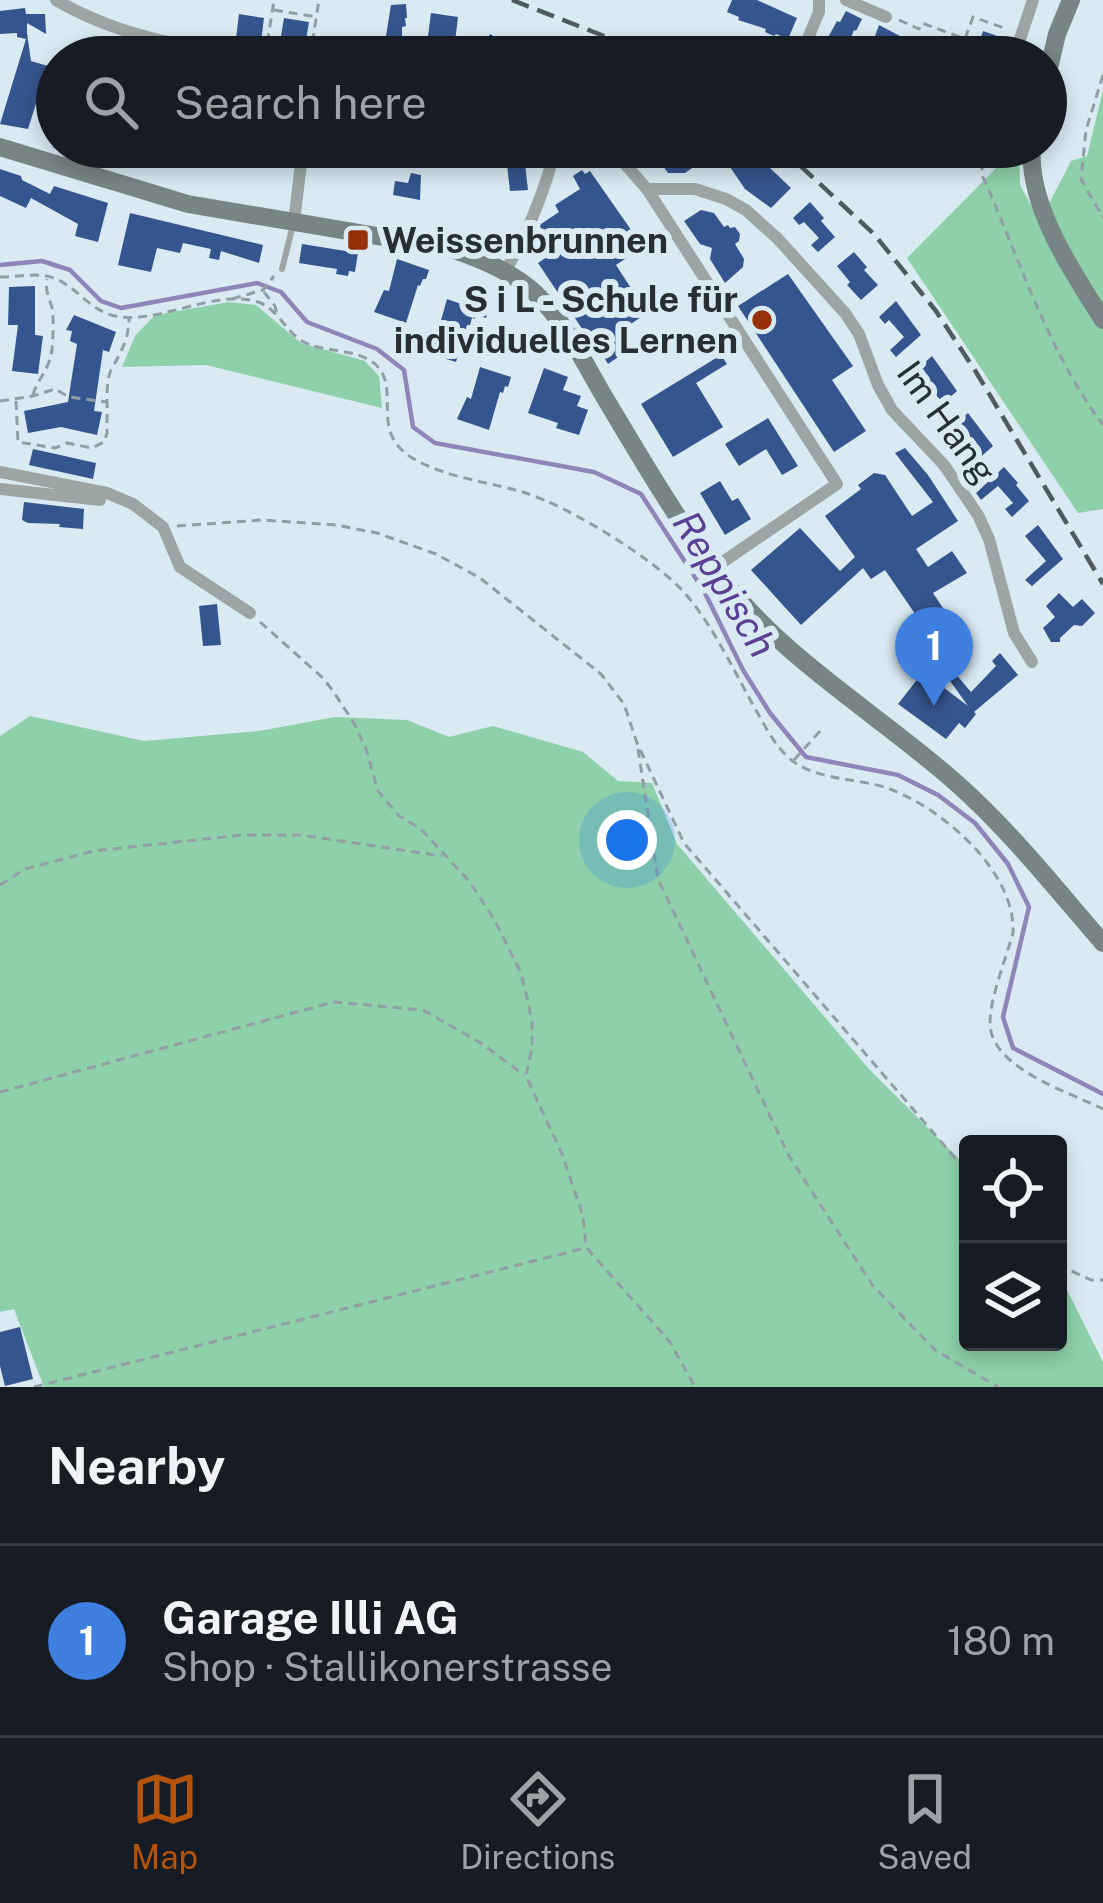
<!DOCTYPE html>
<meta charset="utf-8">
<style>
body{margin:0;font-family:"Public Sans",sans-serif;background:#20242c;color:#f1f3f6}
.controls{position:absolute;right:36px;bottom:36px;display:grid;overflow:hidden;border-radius:12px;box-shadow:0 6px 18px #0003}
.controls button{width:108px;height:108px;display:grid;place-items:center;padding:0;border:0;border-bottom:3px solid #363941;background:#171b24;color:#f1f3f6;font:60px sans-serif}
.you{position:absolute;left:627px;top:840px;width:42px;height:42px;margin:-30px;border:9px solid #fff;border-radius:50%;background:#1a73e8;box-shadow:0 0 0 18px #1a73e833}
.badge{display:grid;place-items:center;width:78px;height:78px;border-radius:50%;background:#b45309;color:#fff;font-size:39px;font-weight:700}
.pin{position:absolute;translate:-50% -99px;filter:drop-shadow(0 3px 6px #0008)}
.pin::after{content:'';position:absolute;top:63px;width:42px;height:36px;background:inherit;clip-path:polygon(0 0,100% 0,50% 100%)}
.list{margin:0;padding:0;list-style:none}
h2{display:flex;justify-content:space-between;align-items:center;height:156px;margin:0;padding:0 48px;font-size:51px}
h2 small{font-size:39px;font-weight:400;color:#9ea1a6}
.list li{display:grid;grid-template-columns:78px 1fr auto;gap:36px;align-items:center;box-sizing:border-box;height:192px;padding:0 48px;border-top:3px solid #363941}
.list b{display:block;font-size:45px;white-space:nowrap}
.list p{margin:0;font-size:39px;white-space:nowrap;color:#9ea1a6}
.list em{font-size:39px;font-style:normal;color:#9ea1a6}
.icon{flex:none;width:66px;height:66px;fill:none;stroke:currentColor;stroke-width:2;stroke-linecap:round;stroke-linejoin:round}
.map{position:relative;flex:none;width:1103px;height:1387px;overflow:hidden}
.search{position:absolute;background:#171b24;box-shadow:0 6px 18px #0003;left:36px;right:36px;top:36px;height:132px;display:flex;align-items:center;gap:30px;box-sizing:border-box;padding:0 42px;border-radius:66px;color:#9ea1a6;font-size:45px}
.sheet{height:348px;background:#171b24}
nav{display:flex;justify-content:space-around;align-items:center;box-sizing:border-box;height:168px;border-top:3px solid #363941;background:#171b24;font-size:33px;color:#9ea1a6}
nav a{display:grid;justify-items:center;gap:6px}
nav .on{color:#b45309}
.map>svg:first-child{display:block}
.green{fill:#8ed0aa}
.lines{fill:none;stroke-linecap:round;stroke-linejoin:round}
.stream{stroke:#8f85b8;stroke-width:4.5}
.building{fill:#35558e}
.path{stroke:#919ea4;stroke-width:3;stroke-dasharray:9 6;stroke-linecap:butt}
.lane{stroke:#9ca5a4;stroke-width:6}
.street{stroke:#9ca5a4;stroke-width:12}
.secondary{stroke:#788584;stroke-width:18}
.rail{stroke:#515a5e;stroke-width:4.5;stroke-dasharray:18 9;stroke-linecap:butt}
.poi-dot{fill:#96300a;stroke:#d9eaf3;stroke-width:4.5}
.labels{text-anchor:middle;stroke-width:12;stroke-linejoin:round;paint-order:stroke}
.poi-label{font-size:36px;font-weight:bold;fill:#282f32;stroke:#d9eaf3;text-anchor:start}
.street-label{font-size:36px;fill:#282f32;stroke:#d9eaf3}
.water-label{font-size:39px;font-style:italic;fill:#5a3f92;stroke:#d9eaf3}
</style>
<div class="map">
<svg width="1103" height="1387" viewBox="0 0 1103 1387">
<rect width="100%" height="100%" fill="#d9eaf3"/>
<g class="green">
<polygon points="1103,90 1103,509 1078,513 907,258 1017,147 1019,147 1020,185 1040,221 1071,161 1087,156"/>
<polygon points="229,302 256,305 301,343 365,361 379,376 382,408 206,365 122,367 135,336 155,315"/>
<polygon points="30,716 144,741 259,731 335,717 407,720 449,737 493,726 583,752 618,781 652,783 677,844 869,1069 968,1168 968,1342 1058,1342 1058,1272 1103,1362 1103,1387 44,1387 14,1309 0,1312 0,736"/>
</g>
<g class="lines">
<polyline class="stream" points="0,265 42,261 70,270 101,301 121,308 257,283 281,292 307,322 377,349 404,370 413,427 435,443 594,472 641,494 704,591 743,670 770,713 806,757 898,775 938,795 975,823 1008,864 1029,907 1003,1017 1013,1048 1103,1094"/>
</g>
<g class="building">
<polygon points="732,0 757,0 797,18 788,39 776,34 774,36 765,32 766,29 738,20 739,17 727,12"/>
<polygon points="406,4 407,18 405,18 406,26 402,27 402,49 389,51 388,42 385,42 391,5"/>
<polygon points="25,8 26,14 45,14 46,34 27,23 27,33 31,61 48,66 28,129 0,124 26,39 17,37 17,33 0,34 0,11"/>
<polygon points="846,11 862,19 856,31 854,30 843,57 834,57 825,52 828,47 824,45 837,21 840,22"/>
<polygon points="431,13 458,17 454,50 451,49 450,56 426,52"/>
<polygon points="239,14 264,18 261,42 236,38"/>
<polygon points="284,18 309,22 305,46 280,42"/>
<polygon points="879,25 900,36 894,57 879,57 883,39 875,36"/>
<polygon points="983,31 1009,40 1004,57 989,57 976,53"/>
<polygon points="490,34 511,46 531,57 486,57 479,53"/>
<polygon points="52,147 114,147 122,149 117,165 84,154 83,158"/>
<polygon points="505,147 523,147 528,190 510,191"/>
<polygon points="649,147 693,147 705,159 685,173 668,173"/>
<polygon points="750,149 791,188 771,208 745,189 730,167"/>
<polygon points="0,169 21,176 22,180 50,194 54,186 108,203 98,242 75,236 78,224 31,198 26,208 0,196"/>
<polygon points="582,170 585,174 590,171 643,247 616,265 647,313 616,334 627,351 608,364 597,346 595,348 538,263 556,251 540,227 541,224 559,212 555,205 580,189 573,176"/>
<polygon points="411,173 421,175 420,200 393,195 395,181 408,183"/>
<polygon points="810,202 824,218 821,221 835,237 818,252 811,245 819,238 804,222 799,225 793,218"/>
<polygon points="701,210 714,213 724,227 728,225 730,228 735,227 740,234 739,241 735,244 744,259 743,267 725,283 710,259 712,248 700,244 684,221"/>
<polygon points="130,213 263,245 259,263 221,251 219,260 209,258 211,249 183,243 180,253 157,248 151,272 118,265"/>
<polygon points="302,244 358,253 355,272 349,271 348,276 336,274 337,269 299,263"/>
<polygon points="854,252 867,267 864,270 878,285 861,300 847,285 850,282 837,266"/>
<polygon points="397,259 429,270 426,279 423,279 420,286 418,285 406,323 374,312 384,290 389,291"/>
<polygon points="788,274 853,366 832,380 866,431 834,452 738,306"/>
<polygon points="35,286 35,335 43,336 38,374 12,371 18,325 8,325 9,287"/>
<polygon points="447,299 478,310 481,302 490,305 486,318 477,315 478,311 475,319 472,318 470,325 467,325 456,362 424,352 434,330 438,331"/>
<polygon points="896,301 921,335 896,357 890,350 904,337 889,320 885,324 879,317"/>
<polygon points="74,315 116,332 109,352 103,350 94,411 102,412 97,435 61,427 28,433 24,411 68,402 77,344 70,341 72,331 66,330"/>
<polygon points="721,355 727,364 696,383 723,427 673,457 641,404"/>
<polygon points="932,356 957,391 943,403 915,371"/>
<polygon points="480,367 511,377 508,387 505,386 503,393 500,392 489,430 457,419 467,397 471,399"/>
<polygon points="544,368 568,377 563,390 581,396 577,406 588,410 579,435 556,428 558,423 528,413"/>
<polygon points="968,413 993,446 975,462 951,428"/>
<polygon points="768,418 798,466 782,475 766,449 739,466 725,444"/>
<polygon points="905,448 928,475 958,521 916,549 928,567 952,551 967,573 933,593 947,614 941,617 960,645 944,656 885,570 871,579 863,568 801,625 751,570 800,528 840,571 855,557 825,516 861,489 858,485 874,473 885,475 912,516 933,502 895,453"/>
<polygon points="33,449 96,463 93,479 29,465"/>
<polygon points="1004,467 1018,483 1016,485 1029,501 1012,517 1005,509 1013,503 998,486 981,500 976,493"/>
<polygon points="720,481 732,501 738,498 751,519 725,535 700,493"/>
<polygon points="24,502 84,509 83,529 59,527 60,524 28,523 22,520"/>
<polygon points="1038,525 1063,559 1032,586 1025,580 1046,561 1025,536"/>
<polygon points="1059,593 1073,607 1082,599 1095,613 1082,626 1074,625 1060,638 1060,642 1051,642 1043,628 1055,617 1046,606"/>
<polygon points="217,604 221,645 203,646 199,606"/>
<polygon points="1000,653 1018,675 974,712 976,714 965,728 959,723 946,739 898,704 923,672 968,706 943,671 949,666 971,692 996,666 992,661"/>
<polygon points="20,1327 33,1379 5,1386 0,1366 0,1332"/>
</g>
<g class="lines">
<g class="path">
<polyline points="274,10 317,17"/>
<polyline points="899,20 919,29 922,23 965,39 973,17 1007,29"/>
<polyline points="265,57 274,0"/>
<polyline points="310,57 319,0"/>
<polyline points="1103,75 1086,130 1081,179 1103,218"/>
<path d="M986,147l-5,15 2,15c37,83 65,175 120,248"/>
<path d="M0,277c18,0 37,-5 54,1 23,9 35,32 61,38 45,9 99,-28 143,-14 21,7 28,32 48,41 21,10 50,5 69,21 28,25 -8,68 39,95 33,19 76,23 112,34 43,14 123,63 154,95 29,30 52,79 72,115 12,21 23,45 42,59 27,19 66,16 96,27 53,20 126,83 123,144 -7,26 -23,64 -23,90 0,45 79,69 113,86"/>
<polyline points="264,292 275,306 277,314"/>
<polyline points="232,299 263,290 274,276"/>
<path d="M33,395c5,-18 16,-23 19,-46 1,-12 2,-29 0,-41 -3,-12 -7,-15 -5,-29"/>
<path d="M0,401l33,-5 22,-7 14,8 38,5c0,-11 0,-23 4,-32 10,-18 18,-31 18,-52"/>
<polyline points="16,401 18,442 55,448 67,443 92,448 104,442 107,433 107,402"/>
<polyline points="177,526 262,520 336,525 377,533 436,554 480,578 601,674 624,704 637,743 684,843 968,1173"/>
<polyline points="260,622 323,678 333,691 354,723 366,749 378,791 399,816 421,829 469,881 494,919 520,971 528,1001 532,1023 532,1047 526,1076 562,1154 583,1216 586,1247 670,1342 695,1387"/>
<polyline points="638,749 658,879 789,1156 873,1286 935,1350 998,1387"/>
<polyline points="794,760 821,730"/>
<polyline points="0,885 25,869 94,851 242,835 301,835 442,856"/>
<polyline points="0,1092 334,1002 423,1010 481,1043 524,1075"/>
<polyline points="1058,1265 1091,1280 1103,1280"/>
<polyline points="34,1387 585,1248"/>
</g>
<polyline class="lane" points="282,269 293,225"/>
<g class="street">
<path d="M56,0c61,36 126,46 195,57"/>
<polyline points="846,0 886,17"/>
<polyline points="800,57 819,12 819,0"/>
<polyline points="1014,57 1033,0"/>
<polyline points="610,147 647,189 837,484 714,568"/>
<polyline points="647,189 695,189 726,199 746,210 778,239 845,313 859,334 878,385 892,410 944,465 978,515 989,539 1014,633 1032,662"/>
<polyline points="294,222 303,147"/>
<path d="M504,273c25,-41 40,-80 52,-126"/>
<polyline points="0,472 107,493 133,504 163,527 180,567 250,613"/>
<polyline points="0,489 100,500"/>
</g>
<g class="secondary">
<polyline points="1046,81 1057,34 1071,0"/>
<path d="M0,147l188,57 260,44c31,10 65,24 88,46 29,28 46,65 66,99 36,60 71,121 113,177 68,90 157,139 239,211 55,48 101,107 149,162"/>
<path d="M1032,147c-5,58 41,126 71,173"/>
</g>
<g class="rail">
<polyline points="512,0 604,36 644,57"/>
<polyline points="780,147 874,234 936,311 976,372 1103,584"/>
</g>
</g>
<g class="poi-dot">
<rect x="346" y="228" width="24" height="24" rx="6"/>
<circle cx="762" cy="320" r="12"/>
</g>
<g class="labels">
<g class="poi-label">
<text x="382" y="253">Weissenbrunnen</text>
<text x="738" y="312" text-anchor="end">S i L - Schule für<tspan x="738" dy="41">individuelles Lernen</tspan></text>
</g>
<g class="street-label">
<text transform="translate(947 422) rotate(54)" y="13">Im Hang</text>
</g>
<g class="water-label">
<text transform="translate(725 584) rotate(59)" y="14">Reppisch</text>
</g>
</g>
</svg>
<div class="controls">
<button><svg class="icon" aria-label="locate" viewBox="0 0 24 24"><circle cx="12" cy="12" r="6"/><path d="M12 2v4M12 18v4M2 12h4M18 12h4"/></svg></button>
<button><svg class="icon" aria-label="layers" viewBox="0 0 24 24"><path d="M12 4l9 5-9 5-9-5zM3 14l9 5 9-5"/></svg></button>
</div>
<div class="you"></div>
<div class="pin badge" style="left:934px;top:706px;background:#3f7fe0">1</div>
<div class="search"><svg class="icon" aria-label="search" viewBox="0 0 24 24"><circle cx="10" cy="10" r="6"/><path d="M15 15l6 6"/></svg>Search here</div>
</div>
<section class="sheet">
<h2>Nearby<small></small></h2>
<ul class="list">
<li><span class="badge" style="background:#3f7fe0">1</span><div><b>Garage Illi AG</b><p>Shop · Stallikonerstrasse</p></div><em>180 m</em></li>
</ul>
</section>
<nav>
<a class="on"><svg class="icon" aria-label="map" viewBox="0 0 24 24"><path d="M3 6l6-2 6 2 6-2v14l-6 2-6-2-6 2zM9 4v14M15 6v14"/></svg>Map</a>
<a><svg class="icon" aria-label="directions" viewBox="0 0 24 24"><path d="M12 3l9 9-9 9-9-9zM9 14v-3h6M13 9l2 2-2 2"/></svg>Directions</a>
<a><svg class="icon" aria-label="saved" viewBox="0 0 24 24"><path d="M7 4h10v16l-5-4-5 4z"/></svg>Saved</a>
</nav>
